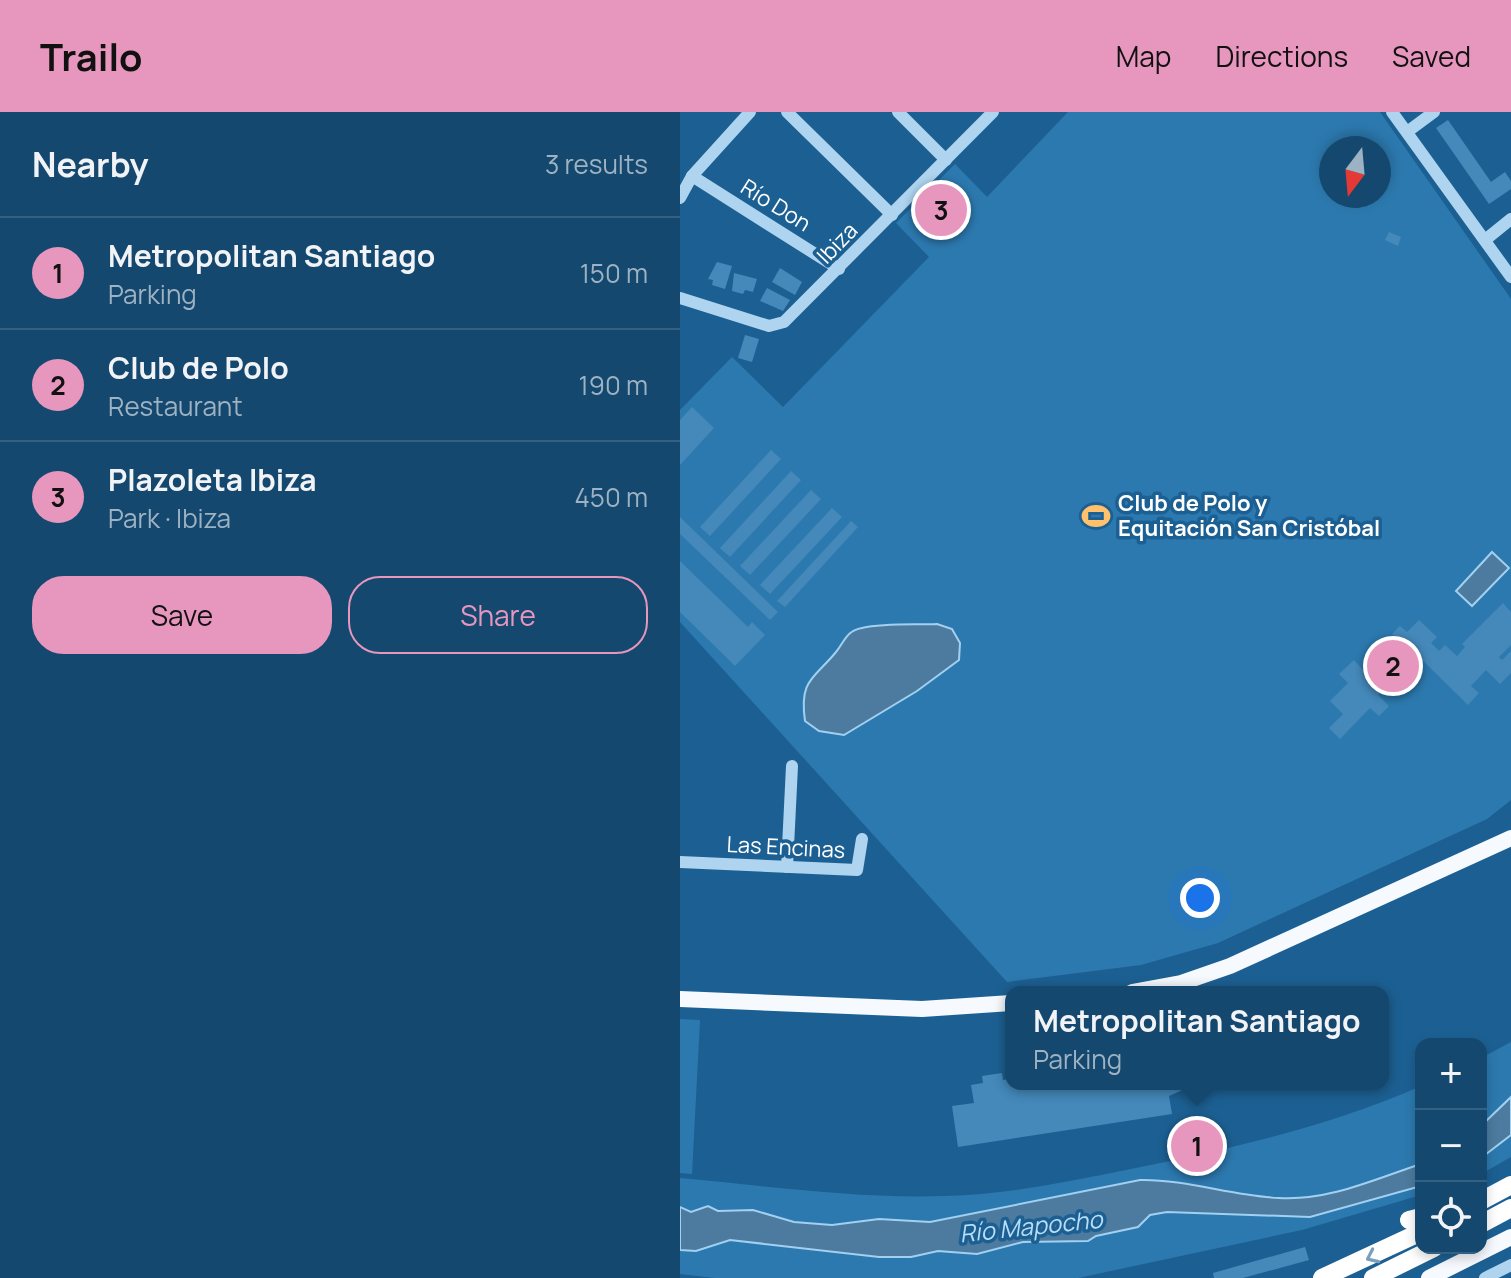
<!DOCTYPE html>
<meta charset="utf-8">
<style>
body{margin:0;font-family:Manrope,sans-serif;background:#225276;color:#f1f3f6}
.controls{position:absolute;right:24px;bottom:24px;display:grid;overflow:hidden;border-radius:16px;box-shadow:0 4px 12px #0003}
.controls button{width:72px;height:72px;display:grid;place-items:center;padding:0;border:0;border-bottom:2px solid #346081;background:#15486e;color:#f1f3f6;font:40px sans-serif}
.compass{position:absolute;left:639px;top:24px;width:72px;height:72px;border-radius:50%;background:#15486e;box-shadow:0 4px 12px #0003;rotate:196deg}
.you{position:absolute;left:520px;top:786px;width:28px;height:28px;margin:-20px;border:6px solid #fff;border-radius:50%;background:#1a73e8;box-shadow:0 0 0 12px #1a73e833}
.badge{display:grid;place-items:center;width:52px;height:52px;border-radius:50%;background:#e797bd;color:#111;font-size:26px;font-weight:700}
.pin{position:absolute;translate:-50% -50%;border:4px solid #fff;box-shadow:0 2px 8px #0006}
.popup{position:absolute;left:325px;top:874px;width:384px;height:104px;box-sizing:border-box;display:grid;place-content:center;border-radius:16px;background:#15486e;filter:drop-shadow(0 2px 6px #0005);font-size:26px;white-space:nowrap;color:#9db2c2}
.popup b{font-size:30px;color:#f1f3f6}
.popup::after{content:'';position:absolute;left:50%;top:100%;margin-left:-16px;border:16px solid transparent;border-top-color:#15486e}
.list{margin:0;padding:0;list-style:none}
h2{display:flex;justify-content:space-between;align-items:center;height:104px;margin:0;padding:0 32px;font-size:34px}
h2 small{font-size:26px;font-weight:400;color:#9db2c2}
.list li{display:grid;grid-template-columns:52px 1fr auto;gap:24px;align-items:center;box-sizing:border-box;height:112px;padding:0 32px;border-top:2px solid #346081}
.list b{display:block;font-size:30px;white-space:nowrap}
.list p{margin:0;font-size:26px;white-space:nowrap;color:#9db2c2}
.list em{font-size:26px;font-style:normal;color:#9db2c2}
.actions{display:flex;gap:16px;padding:24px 32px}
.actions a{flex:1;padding:18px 0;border:2px solid #e797bd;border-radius:32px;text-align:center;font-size:28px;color:#e797bd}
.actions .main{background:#e797bd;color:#111}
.icon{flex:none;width:44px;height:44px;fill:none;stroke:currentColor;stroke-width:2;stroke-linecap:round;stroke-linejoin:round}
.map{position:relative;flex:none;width:831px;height:1166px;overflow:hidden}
header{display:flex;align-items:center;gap:48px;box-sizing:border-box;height:112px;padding:0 40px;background:#e797bd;color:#111}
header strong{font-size:38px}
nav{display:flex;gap:44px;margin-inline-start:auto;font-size:28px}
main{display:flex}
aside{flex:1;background:#15486e}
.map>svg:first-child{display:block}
.green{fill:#2c79af;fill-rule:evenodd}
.water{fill:#4c7b9f;stroke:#a1d0f1;stroke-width:2}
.building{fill:#4489ba}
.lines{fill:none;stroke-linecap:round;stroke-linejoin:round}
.minor{stroke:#aed4ef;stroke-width:12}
.major{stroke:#f6faff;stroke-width:16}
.highway{stroke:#fff;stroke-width:18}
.oneway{stroke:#77a0be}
.labels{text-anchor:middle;stroke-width:7;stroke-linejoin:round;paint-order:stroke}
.street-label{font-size:22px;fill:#fff;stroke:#1c6093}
.poi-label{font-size:22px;font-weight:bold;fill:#fff;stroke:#1c6093;text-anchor:start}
.water-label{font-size:24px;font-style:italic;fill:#baddf6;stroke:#1c6093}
</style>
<header>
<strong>Trailo</strong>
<nav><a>Map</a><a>Directions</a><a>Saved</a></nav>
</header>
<main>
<aside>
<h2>Nearby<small>3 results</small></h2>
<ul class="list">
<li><span class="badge">1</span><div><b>Metropolitan Santiago</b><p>Parking</p></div><em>150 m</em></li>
<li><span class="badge">2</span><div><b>Club de Polo</b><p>Restaurant</p></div><em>190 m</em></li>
<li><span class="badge">3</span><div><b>Plazoleta Ibiza</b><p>Park · Ibiza</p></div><em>450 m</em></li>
</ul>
<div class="actions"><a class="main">Save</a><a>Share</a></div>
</aside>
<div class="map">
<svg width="831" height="1166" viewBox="0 0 831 1166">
<rect width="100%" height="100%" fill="#1c6093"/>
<g class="green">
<path d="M388,0h312l131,187v501l-24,19 -269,124 -77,22 -134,17 -327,-360v-212l52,-53 51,50 146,-150 -33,-34 59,-59 32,33zM651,36h48v48h-48z"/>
<polygon points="0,907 20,908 12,1062 0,1061"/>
<polygon points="831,930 831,1045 801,1062 801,946"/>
<path d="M741,974v109l-119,35 -224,48h-363l-35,-4v-96c88,8 177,21 265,18 63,-1 125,-15 186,-27 99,-20 197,-42 290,-83z"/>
</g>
<g class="water">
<polygon points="812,440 829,456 792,494 776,479"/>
<path d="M257,512l15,5 8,14 -1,17 -42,31 -73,44 -25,-4 -14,-10c-6,-42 9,-42 31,-69 9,-11 10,-21 26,-24 24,-5 51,-3 75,-4z"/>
<polygon points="831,985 831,1023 801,1046 801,1014"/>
<path d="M741,1052v22l-111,31 -143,-5 -17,3 -12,12 -42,9 -8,5 -65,1 -46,12 -39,-3 -27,6h-32l-149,-17 -34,11 -16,-1v-43l11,5 17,-6 10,5 35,-1 41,12 38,3 47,-6 51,3 210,-42c46,-1 92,16 139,18 50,3 96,-19 142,-34z"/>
</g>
<g class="building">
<polygon points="768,8 811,70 825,60 831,69 831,77 809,92 756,16"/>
<polygon points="709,120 721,125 718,134 705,128"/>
<polygon points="37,150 52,154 45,177 32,173 33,168 28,167"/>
<polygon points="100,156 122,170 115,183 92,170"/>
<polygon points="54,161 77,167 73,180 65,178 63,182 52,179"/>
<polygon points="87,176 110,188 103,199 80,189"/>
<polygon points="65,223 79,227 72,250 58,246"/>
<polygon points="12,295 34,316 0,353 0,308"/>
<polygon points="91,338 101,347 30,424 20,415"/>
<polygon points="111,359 121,368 50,445 40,436"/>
<polygon points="131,378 141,387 70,463 60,454"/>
<polygon points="152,396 162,405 90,482 80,473"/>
<polygon points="0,405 98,500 90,508 0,422"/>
<polygon points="171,409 178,415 105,495 97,489"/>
<polygon points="0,449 68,515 72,510 85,523 55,554 0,500"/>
<polygon points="823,491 831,500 831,533 819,545 822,548 831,539 831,561 820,572 806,558 791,574 799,581 788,593 733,539 723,549 727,554 698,583 709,594 699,604 690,596 660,627 649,616 663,602 650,589 668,571 659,562 674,548 686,561 718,528 712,522 720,514 727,520 739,508 757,525 751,531 759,539 765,533 777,544 785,535 782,532"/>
<polygon points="322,961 323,968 331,967 331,972 516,972 489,984 492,1002 278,1035 272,994 294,991 291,973 303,971 302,964"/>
<polygon points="625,1135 629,1148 563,1166 534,1166 533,1161"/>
</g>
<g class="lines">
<g class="minor">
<polyline points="107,0 212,103"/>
<polyline points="218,0 266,48"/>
<polyline points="712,0 831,165"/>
<polyline points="727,20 754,0"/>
<polyline points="12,64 159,157"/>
<polyline points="0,86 12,64 70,0"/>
<polyline points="805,128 831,107"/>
<polyline points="0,186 89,214 104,210 313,0"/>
<polyline points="0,750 177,758 182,727"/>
<polyline points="107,755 112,654"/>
<polyline points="805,1166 831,1153"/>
</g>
<g class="major">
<polyline points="452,880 501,871 550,854 831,726"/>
<polyline points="0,887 242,897 331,891"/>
<polyline points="749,1166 831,1125"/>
</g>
<g class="highway">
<polyline points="801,1089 831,1073"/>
<polyline points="729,1108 741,1105"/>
<polyline points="801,1112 831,1096"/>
<polyline points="642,1166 741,1120"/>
<polyline points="693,1166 754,1136"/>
</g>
</g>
<defs><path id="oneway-chevron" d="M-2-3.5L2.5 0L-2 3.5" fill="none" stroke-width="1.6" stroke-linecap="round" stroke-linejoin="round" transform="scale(2)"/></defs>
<use class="oneway" href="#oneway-chevron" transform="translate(692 1145) rotate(155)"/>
<defs>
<symbol id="stadium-bare" viewBox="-9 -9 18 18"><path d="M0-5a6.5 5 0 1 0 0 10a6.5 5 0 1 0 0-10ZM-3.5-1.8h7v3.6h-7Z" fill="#ffc16c" stroke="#1c6093" stroke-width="2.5" paint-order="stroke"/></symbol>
</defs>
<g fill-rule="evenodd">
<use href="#stadium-bare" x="396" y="384" width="40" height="40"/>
</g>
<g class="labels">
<g class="street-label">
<text transform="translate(96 93) rotate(32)" y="8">Río Don</text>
<text transform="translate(157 131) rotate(-46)" y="8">Ibiza</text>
<text transform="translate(106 735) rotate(3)" y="8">Las Encinas</text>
</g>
<g class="poi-label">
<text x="438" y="399">Club de Polo y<tspan x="438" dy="25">Equitación San Cristóbal</tspan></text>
</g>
<g class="water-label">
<text transform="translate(351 1115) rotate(-6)" y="8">Río Mapocho</text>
</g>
</g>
</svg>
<div class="controls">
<button>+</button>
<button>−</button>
<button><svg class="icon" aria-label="locate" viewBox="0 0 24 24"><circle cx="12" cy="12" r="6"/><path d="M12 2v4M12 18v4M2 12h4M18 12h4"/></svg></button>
</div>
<svg class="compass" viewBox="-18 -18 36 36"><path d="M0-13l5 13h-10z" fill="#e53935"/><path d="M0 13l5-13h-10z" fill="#9db2c2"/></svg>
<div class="you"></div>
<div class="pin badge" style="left:517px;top:1034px">1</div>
<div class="popup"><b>Metropolitan Santiago</b>Parking</div>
<div class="pin badge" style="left:713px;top:554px">2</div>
<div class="pin badge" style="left:261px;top:98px">3</div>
</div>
</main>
